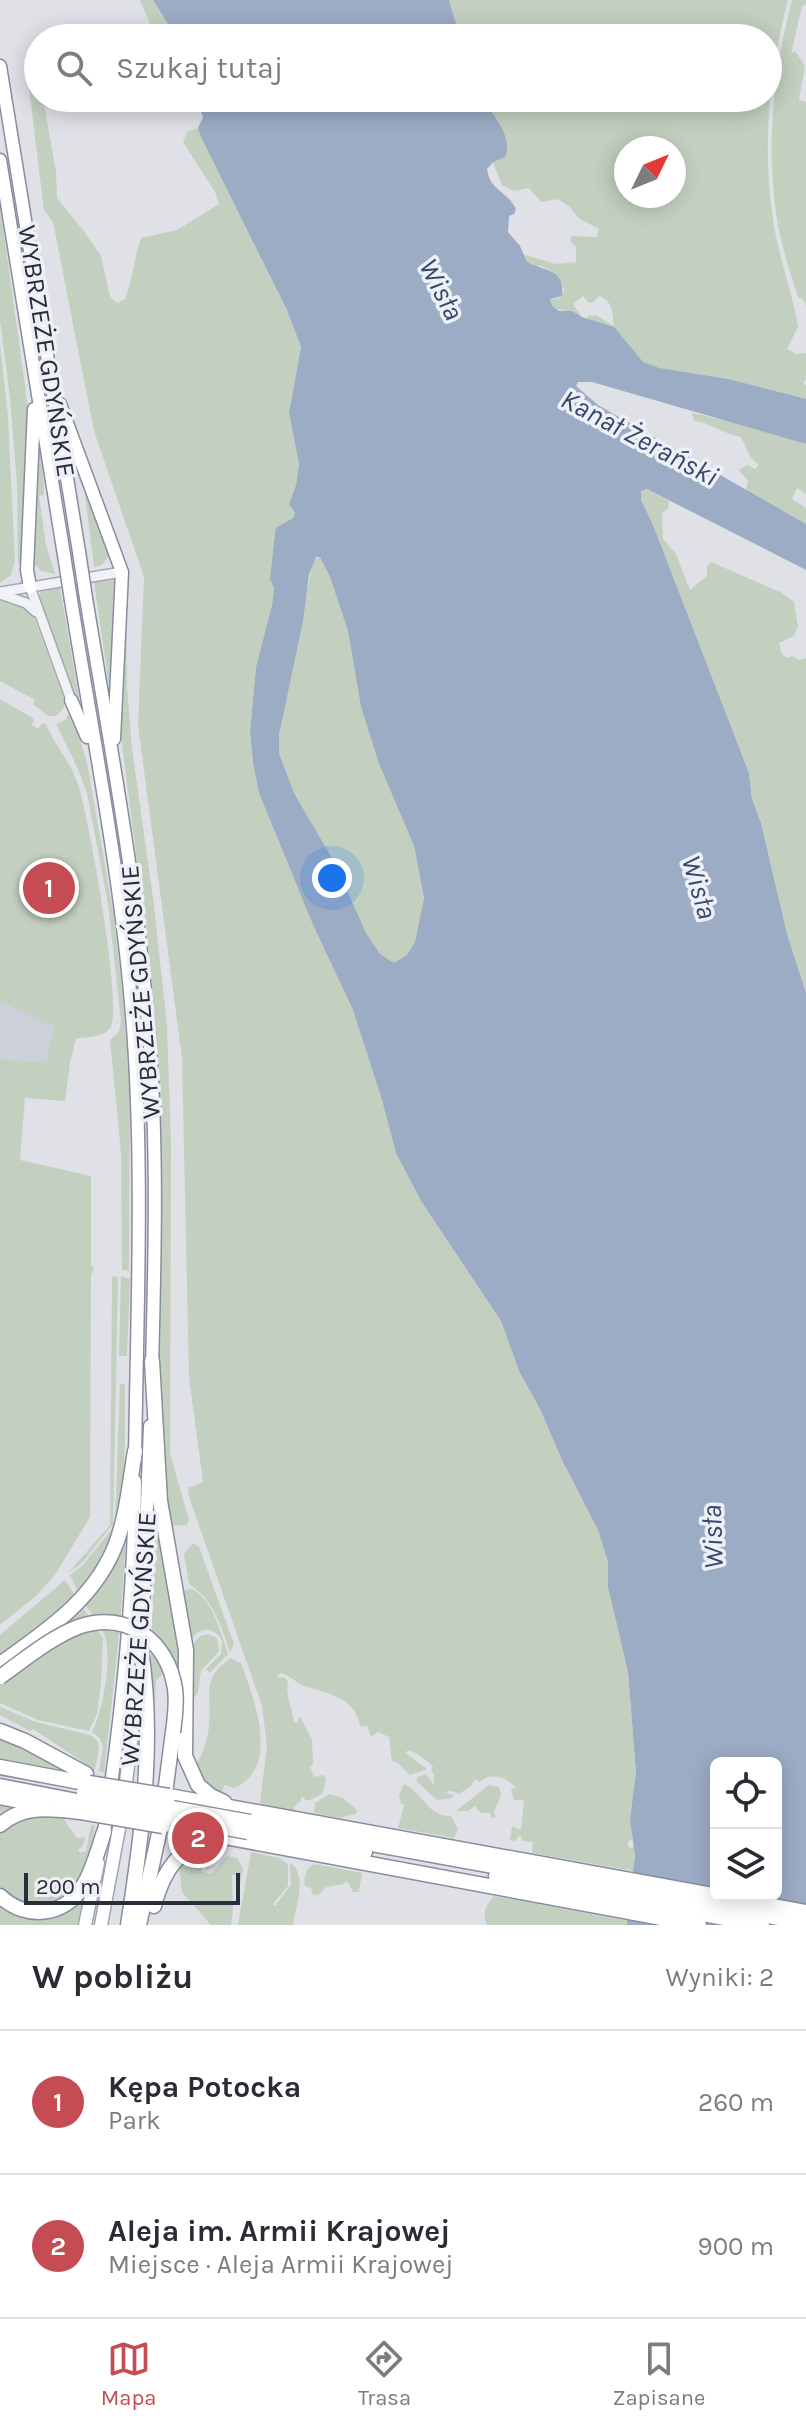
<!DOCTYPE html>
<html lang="pl">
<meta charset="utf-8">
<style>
body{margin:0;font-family:Karla,sans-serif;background:#f2f2f3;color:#2b2b33}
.controls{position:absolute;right:24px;bottom:24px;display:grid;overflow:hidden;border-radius:12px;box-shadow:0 4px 20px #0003}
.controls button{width:72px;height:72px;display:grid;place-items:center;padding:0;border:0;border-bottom:2px solid #e1e1e2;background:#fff;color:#2b2b33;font:40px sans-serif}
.compass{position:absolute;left:614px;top:136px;width:72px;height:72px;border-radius:50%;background:#fff;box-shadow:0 4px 20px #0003;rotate:47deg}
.scale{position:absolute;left:24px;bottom:20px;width:216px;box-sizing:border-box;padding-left:8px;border:4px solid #292e3d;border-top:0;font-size:22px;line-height:28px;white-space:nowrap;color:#292e3d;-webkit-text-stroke:6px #eef0f5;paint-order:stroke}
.you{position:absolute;left:332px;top:878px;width:28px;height:28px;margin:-20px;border:6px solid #fff;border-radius:50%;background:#1a73e8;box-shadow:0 0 0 12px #1a73e833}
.badge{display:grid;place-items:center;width:52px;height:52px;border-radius:50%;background:#c44c52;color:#fff;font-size:26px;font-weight:700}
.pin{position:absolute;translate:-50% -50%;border:4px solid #fff;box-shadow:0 2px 8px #0006}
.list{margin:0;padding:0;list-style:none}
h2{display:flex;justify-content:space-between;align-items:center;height:104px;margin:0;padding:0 32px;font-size:34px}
h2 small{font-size:26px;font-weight:400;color:#7c7c81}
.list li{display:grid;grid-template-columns:52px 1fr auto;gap:24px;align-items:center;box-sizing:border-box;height:144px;padding:0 32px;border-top:2px solid #e1e1e2}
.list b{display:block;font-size:30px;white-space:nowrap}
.list p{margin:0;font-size:26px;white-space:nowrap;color:#7c7c81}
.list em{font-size:26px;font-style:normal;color:#7c7c81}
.icon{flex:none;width:44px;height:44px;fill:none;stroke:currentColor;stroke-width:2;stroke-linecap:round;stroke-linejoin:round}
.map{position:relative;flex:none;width:806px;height:1925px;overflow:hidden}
.search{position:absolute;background:#fff;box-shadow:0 4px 20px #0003;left:24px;right:24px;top:24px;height:88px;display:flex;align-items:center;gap:20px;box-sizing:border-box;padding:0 28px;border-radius:44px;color:#7c7c81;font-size:30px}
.sheet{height:392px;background:#fff}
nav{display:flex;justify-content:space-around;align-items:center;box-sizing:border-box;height:112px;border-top:2px solid #e1e1e2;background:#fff;font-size:22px;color:#7c7c81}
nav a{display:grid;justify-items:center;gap:4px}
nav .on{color:#c44c52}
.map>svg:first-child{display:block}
.built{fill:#cdd0d9}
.green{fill:#c3d0c0;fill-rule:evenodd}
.water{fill:#9cacc5;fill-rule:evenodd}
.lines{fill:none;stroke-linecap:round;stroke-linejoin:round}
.tertiary-casing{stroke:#a5a8b1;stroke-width:12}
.primary-casing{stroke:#9fa5b2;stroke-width:15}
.trunk-casing{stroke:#878d9c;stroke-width:15}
.motorway-casing{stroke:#878d9c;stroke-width:17}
.tertiary{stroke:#f1f2f6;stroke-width:9}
.primary{stroke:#fff;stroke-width:12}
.trunk{stroke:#fff;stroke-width:12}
.motorway{stroke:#fff;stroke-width:14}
.trunk-bridge-casing{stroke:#878d9c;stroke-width:15;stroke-linecap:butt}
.motorway-bridge-casing{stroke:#878d9c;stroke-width:17;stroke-linecap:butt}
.trunk-bridge{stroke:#fff;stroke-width:12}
.motorway-bridge{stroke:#fff;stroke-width:14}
.labels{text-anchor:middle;stroke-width:7;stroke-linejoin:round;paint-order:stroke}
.street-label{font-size:26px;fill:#292e3d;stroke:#eef0f5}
.water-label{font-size:28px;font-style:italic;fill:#36496e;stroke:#eef0f5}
</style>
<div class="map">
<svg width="806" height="1925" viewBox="0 0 806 1925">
<rect width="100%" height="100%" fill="#dfe1e7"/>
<polygon class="built" points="0,1002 54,1025 46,1064 0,1059"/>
<g class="green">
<polygon points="140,0 153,0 177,38 156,38"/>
<path d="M426,0h362c-19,70 -26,148 -15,219 5,37 19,71 25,108l-11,22 9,5 10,-1v26l-3,4 3,3v19l-147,-30 -72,-56 1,-3 8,-1 18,11c-2,-14 -1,-25 -15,-30l-5,6 -5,1 -6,-7 -10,8 9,13c-11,-6 -22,-6 -34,-11l-2,-6 13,-2 5,-7c-5,-17 -18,-29 -36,-24l-10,-14 38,11 20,-2v-15l-6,-6 2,-5 25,1 2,-8 -21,-11 -7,-10 -13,-9 -17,3 -12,-14 -15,3 -12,-6 -9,-22 -6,6 3,13 23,20 -12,-5 -12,-14 -12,-85h291v-60h-324zM626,148h48v48h-48z"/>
<path d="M792,0h14v5l-4,1 -11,48 4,-3 10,15 -6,34 7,2v204l-2,-6 -6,-3c-9,-28 -18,-55 -22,-84 -10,-70 -2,-145 16,-213z"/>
<path d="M35,55l3,43h5l13,74 1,26 26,32 18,26 9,40 7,7 8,-4c8,-20 9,-41 16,-61l36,-8 42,-26 -4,-12 -32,-50 4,-10 11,-4 89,182 14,37 -12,66 10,51 -3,21 -7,18 6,10 -2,5 -16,9 -2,5 -5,47 4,9 -2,17 -16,62 -6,65 3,31 6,30 54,132 40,85 29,90 14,53 25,48 80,120 18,50 22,40 21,49 36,70 10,32v25l20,85 8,101 -6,45 3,20 -6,5 3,5 5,-2 -1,25 -102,-18 1,-11 -10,-1 -3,-6 -5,6 -5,-1 2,-14 9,4 3,-30h-10l-3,-11 5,-1c-9,-10 -24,-17 -36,-6l-5,-3 -4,7 -12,8 -8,-3 -8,1 11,3 -2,3 -15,2 -21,-19 2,-4 8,-3 8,11v-11l-3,-3 2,-5 -15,-12 -10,-4 -2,3 21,16 -17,6 -12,-12 -6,-2 -3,-24 -11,-5 -7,5 -4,-11h-7c-5,-30 -34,-32 -58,-41 -8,-4 -13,-10 -22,-12l-3,5 7,-1 4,4c-3,13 4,27 6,41l3,1 3,-7 12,24 1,25 -3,2 4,10 9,-2 3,4 -3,14 -12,7h-5l-5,-4v5l-7,6 2,7 -36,-11 7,-57 -5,-40 -73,-209 -1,-9 15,-6 -14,-105 -7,-319 -44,-333 6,-148 -50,-146 -41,-209 -9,-12 -19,-154z"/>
<polygon points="0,205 29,415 22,563 18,563 17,484 10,399 0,320"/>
<polygon points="0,345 8,417 15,560 11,575 0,583"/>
<path d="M692,413l114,25v56l-9,-6 -5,11 14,9v16l-60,-33 2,-10 -9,-11 8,-5 8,4 4,-4 -8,-7 -10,-21c-17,-3 -32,-15 -47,-16z"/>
<polygon points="67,430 110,555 102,565 94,567 84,488 73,464"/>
<polygon points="37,439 43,470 44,495 39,496 46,545 55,574 41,571 32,561"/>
<polygon points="647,489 669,501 668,509 662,513 663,539 676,554 690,590 707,576 707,566 711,562 780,592 794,602 798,627 794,636 779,643 782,654 787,658 793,656 799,660 806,658 806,993 787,934 761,823 752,799 749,773 653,525 641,500 641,491"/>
<polygon points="320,556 330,577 348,631 361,707 379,764 414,846 424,898 415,942 407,955 394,963 380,954 366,933 336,865 294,793 279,753 279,735 313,561"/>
<polygon points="111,579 118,584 111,700 94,582"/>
<polygon points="60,588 82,715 39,606 40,592"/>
<path d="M0,600c12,0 25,5 33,15l32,86 -2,8 -7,7h-8l-15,-12 2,-4 -35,-19z"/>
<polygon points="126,612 127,687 132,748 153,898 167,1025 171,1143 170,1453 189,1520 187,1525 171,1526 165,1500 159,1371 160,1085 152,979 121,736"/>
<path d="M0,699l31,18 3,3 -2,5 6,4 4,-6 4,1c9,21 24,38 32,60 10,29 46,227 32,244 -8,10 -22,8 -34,11l-6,24 -5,38 -40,-3 -5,62 71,16v89l3,3 -3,7 -1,242 -35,58 -20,22 -35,28v-566l46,4 8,-38 -54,-23z"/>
<polygon points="71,711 87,762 113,911 122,986 130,1094 129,1271 122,1270 121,1153 110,1040 119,1032 121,1021 108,904 87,793 77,767 56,724 65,720"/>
<polygon points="112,1276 118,1277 113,1524 82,1563 69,1572 110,1525"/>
<polygon points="121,1276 130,1279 127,1356 119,1356"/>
<path d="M120,1384h5c-1,77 7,148 -46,210l-9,-19 13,-10 32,-40z"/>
<polygon points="156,1506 183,1650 183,1685 166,1671 156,1680 152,1782 149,1781 151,1652"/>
<path d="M127,1524l-7,102 -16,147 -5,-2 4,-23 -3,-10 -8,-6c11,-21 19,-69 14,-92 -1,-8 -17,-29 -22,-38z"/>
<path d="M193,1543l6,4 35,97 -4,8c-9,-26 -17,-53 -41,-68l-5,-30z"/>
<polygon points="65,1580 103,1638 101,1684 97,1714 89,1731 38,1720 0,1703 0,1635"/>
<path d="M192,1589c21,11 29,44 36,65l-18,19 -4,-4 15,-15 1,-14c-9,-13 -22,-14 -31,0l-9,-49z"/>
<polygon points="208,1634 217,1638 219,1651 201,1671 198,1692 194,1698 194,1643 200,1636"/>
<path d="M231,1658l10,5c12,34 41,105 -7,125l-10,-3 -2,8 -15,-10 -11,-16c6,-13 12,-27 13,-42 3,-29 -9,-47 22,-67z"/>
<polygon points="0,1707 36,1722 90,1735 97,1740 99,1748 95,1770 33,1729 30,1731 0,1715"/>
<polygon points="0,1736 11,1740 75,1775 0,1761"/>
<path d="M404,1784c20,9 23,33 47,32l7,13 -4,9 -56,-10 6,-23 -3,-1 -2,-9z"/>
<polygon points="489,1785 499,1787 501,1795 494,1812 496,1817 492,1818 490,1813 481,1813 475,1806 468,1811 456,1811"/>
<polygon points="330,1794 343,1798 357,1810 356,1814 339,1818 314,1813 315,1803"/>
<polygon points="0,1801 25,1805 28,1814 66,1817 65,1821 77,1838 85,1837 83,1846 78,1850 80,1853 86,1851 91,1825 95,1825 89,1860 74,1891 38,1915 87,1887 79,1925 0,1925"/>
<polygon points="212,1852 213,1864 208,1869 206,1868 207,1864 201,1863 202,1872 211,1874 227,1856 237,1858 243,1869 240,1885 237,1875 232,1875 233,1909 231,1925 211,1925 182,1892 179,1866 196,1853 197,1856"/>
<path d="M251,1852l28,6 9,6v22l-15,18 2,2 16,-21 -1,-22c19,12 5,44 3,62h-55z"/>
<path d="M314,1864l48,9 -3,19h-6l-6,-11 -4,3 -17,3 -6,7 -7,1 -2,-7 -6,-2c-2,-8 1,-19 9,-22z"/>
<path d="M494,1896l135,25 -2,4h-140c-5,-13 -2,-18 7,-29z"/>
</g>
<g class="water">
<polygon points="153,0 449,0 460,38 177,38"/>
<path d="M195,98h287c10,17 32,38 23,59l-12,5 -6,7c2,21 21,23 29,40l-2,5 -5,2 -1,16 12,14 7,16c17,9 38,6 35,34l-12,3 2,7 7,5h13l10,6 32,10 29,35 16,6 69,11 78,20v45l-214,-62h-14l-2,4 22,19 208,119v46l-159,-81 -6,2v9l12,25 96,248 3,26 9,24 26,111 19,59v932h-179l8,-69 -5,-37 6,-47 -8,-100 -20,-85v-25l-10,-32 -36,-70 -21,-49 -22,-40 -18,-50 -80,-120 -25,-48 -14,-53 -29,-90 -40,-85 -54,-132 -6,-30 -3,-31 6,-65 16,-62 2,-17 -4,-9 5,-47 2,-5 16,-9 2,-5 -6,-9 7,-19 3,-21 -10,-51 12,-66 -14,-37 -86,-173 -3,-9 5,-11zM316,557h4l10,20 18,54 13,76 18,57 35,82 10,52 -9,44 -8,13 -13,8 -14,-9 -14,-21 -30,-68 -42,-72 -15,-40v-18l24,-114 6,-46zM716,1763h60v132h-60z"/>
</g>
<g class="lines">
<defs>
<g id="tertiary">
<polyline points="30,587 71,700"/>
<polyline points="0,592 122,572"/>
<polyline points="0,594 26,603 36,612"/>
</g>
<g id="primary">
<polyline points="85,1925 98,1863"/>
<polyline points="101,1925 123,1807 139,1675"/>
</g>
<g id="trunk">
<polyline points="0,66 79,552"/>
<polyline points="0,160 64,555"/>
<polyline points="60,404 122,572 114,739"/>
<polyline points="30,587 27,570 34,409"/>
<path d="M86,598c23,141 50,282 62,425 10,114 7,230 4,344"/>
<path d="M71,600c22,138 50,276 61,415 12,147 5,296 3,444"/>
<polyline points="71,700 87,737"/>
<polyline points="142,1639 150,1426"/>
<path d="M104,1832c18,-116 30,-233 31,-351"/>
</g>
<g id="motorway">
<polyline points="152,1361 160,1501 186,1650 185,1756 198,1785 211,1796 224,1802"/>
<path d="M0,1664c46,-33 97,-66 117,-123 10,-28 13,-60 18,-90"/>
<polyline points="0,1731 25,1741 86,1774"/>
<polyline points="0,1767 85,1783"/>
<polyline points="0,1786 82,1802"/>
<polyline points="169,1796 806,1912"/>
<polyline points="0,1797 41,1805"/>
<polyline points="250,1822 806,1923"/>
<path d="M0,1825c24,-21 51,-16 81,-13"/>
<polyline points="182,1829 699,1925"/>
<polyline points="248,1832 365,1852"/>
<polyline points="496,1876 762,1925"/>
<path d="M0,1896c25,24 64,21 83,-10 10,-16 15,-36 21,-54"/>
<path d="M154,1906c9,-35 27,-65 67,-65"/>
<path d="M128,1925c14,-90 27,-183 13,-275"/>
<polyline points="139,1925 161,1824 173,1732"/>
</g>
</defs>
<use href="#tertiary" class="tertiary-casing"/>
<use href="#primary" class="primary-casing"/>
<use href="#trunk" class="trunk-casing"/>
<use href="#motorway" class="motorway-casing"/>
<use href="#tertiary" class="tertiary"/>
<use href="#primary" class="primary"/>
<use href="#trunk" class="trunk"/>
<use href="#motorway" class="motorway"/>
<defs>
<g id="trunk-bridge">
<polyline points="79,552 86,598"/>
<polyline points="64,555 71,600"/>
</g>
<g id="motorway-bridge">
<path d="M0,1677c24,-17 50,-39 78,-50 48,-17 90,13 97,62 2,14 0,29 -2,43"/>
<polyline points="89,1783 169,1796"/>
<polyline points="84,1792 250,1822"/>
<polyline points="82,1802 248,1832"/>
<polyline points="81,1812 163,1826"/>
</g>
</defs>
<use href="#trunk-bridge" class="trunk-bridge-casing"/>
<use href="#motorway-bridge" class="motorway-bridge-casing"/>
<use href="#trunk-bridge" class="trunk-bridge"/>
<use href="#motorway-bridge" class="motorway-bridge"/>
</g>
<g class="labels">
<g class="street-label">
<text transform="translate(47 351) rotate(81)" y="9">WYBRZEŻE GDYŃSKIE</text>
<text transform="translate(140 992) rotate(-95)" y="9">WYBRZEŻE GDYŃSKIE</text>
<text transform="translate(138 1639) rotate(-86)" y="9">WYBRZEŻE GDYŃSKIE</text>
</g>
<g class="water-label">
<text transform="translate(442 289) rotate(63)" y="10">Wisła</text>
<text transform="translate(640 437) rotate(28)" y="10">Kanał Żerański</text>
<text transform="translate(700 887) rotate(74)" y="10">Wisła</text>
<text transform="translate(712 1537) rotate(-92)" y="10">Wisła</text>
</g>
</g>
</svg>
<div class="controls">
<button><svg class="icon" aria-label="locate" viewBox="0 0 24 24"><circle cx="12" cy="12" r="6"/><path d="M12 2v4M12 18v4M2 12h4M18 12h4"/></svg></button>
<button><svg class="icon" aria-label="layers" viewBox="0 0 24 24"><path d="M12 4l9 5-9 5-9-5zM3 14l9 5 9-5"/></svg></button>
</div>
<svg class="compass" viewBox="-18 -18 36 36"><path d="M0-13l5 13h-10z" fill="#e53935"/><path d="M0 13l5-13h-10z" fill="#7c7c81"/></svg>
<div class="scale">200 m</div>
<div class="you"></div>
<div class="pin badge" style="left:49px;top:888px">1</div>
<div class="pin badge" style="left:198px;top:1838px">2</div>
<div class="search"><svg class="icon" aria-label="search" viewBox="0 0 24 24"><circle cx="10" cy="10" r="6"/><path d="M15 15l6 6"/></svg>Szukaj tutaj</div>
</div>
<section class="sheet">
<h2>W pobliżu<small>Wyniki: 2</small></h2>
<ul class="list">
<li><span class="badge">1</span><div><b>Kępa Potocka</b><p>Park</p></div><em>260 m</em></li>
<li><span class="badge">2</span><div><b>Aleja im. Armii Krajowej</b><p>Miejsce · Aleja Armii Krajowej</p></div><em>900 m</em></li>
</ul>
</section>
<nav>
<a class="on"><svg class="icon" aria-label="map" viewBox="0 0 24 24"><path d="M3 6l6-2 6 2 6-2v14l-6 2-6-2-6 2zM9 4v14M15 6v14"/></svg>Mapa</a>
<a><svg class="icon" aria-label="directions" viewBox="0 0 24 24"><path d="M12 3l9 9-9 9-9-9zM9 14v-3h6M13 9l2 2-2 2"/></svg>Trasa</a>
<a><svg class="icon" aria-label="saved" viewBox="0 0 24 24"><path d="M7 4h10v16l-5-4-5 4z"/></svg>Zapisane</a>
</nav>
